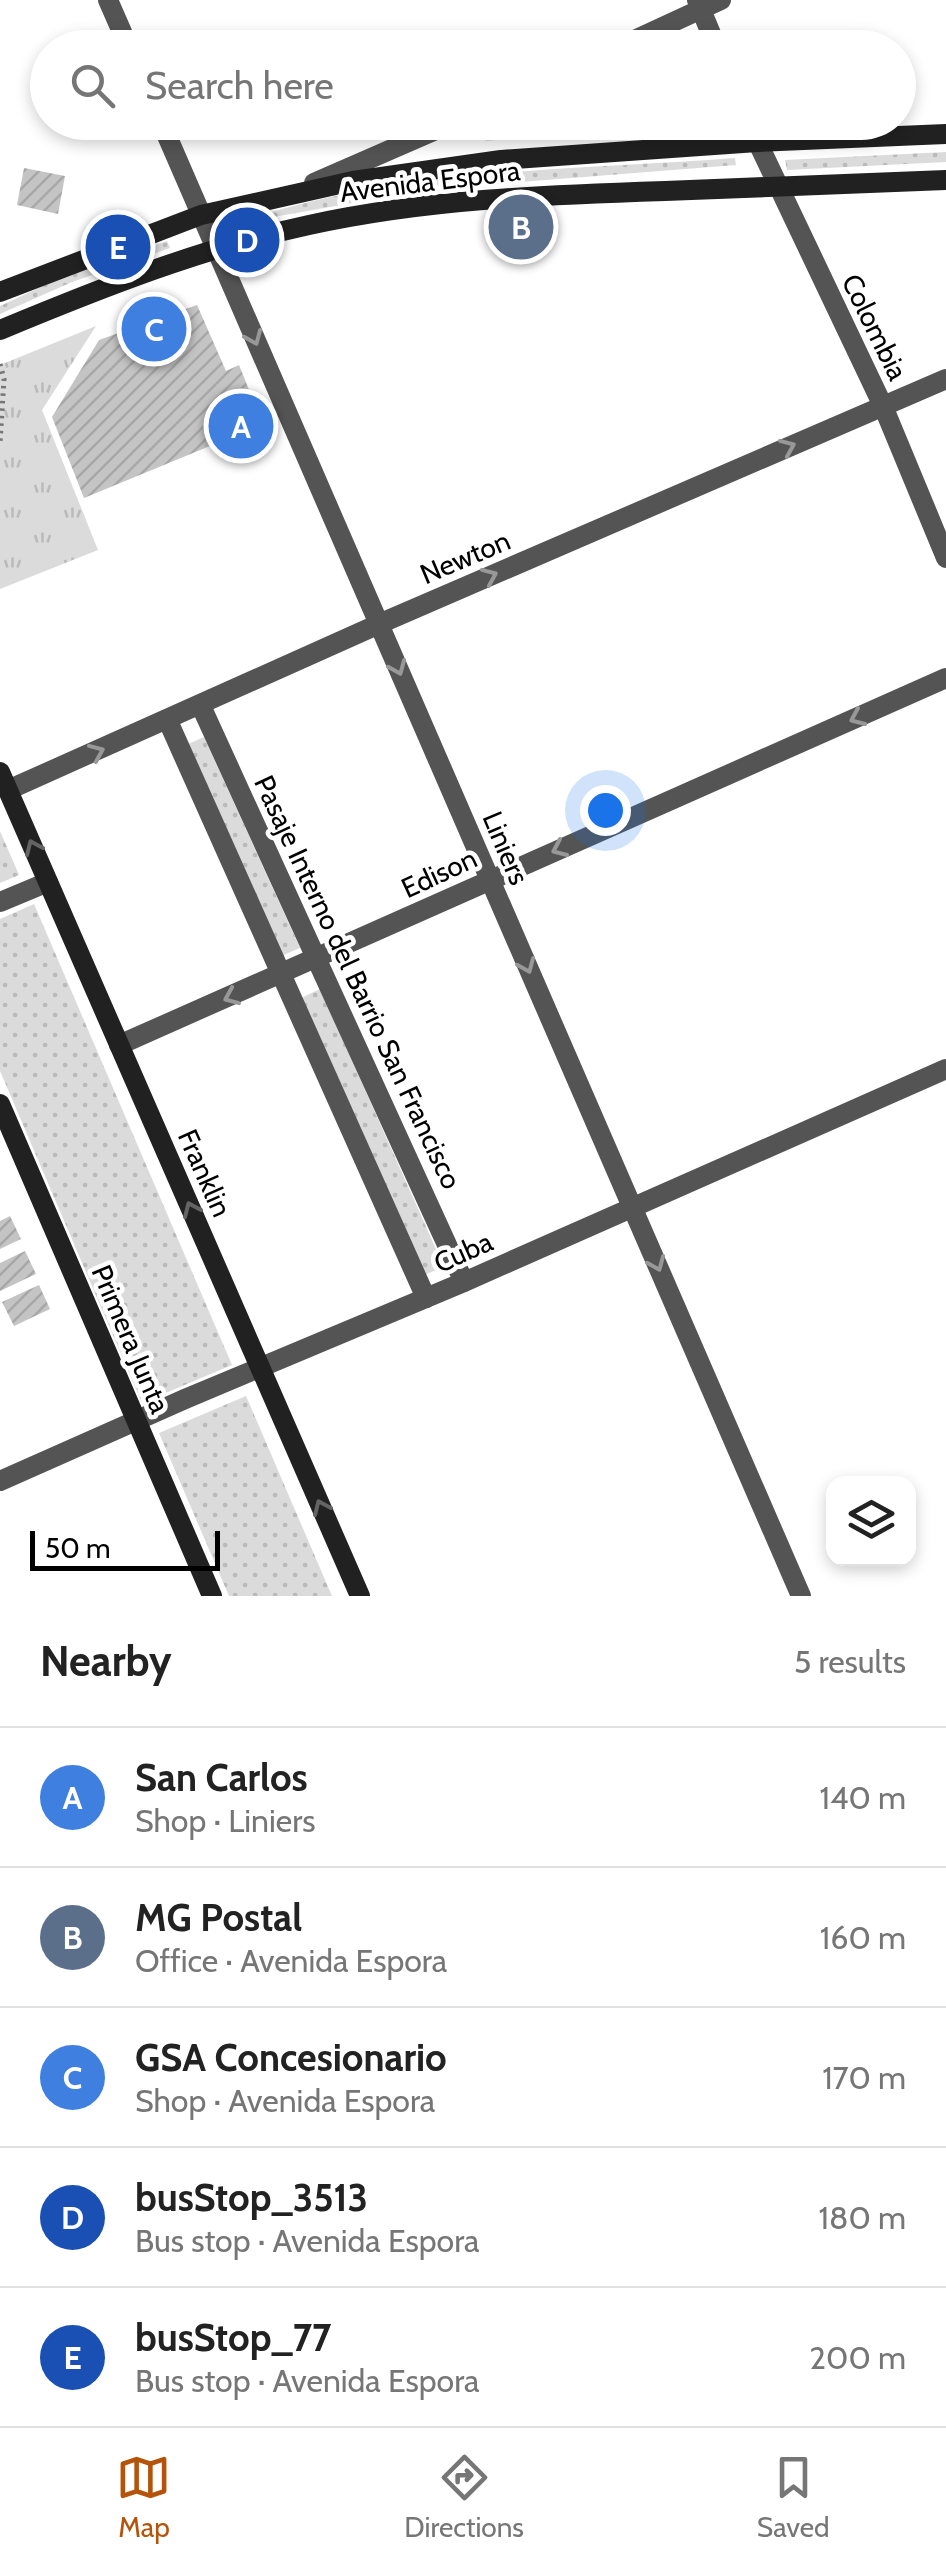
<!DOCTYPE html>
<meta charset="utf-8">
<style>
body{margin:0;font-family:Cabin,sans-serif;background:#f6f6f6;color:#222}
.controls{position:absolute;right:30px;bottom:30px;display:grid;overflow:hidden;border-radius:20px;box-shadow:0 5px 15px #0003}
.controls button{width:90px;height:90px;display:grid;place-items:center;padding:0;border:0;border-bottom:2px solid #e0e0e0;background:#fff;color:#222;font:50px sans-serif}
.scale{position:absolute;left:30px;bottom:25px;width:190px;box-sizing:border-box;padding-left:10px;border:5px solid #000;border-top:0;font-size:28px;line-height:35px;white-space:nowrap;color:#000;-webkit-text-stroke:8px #fff;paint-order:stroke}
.you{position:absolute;left:605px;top:810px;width:35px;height:35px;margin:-25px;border:8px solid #fff;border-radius:50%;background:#1a73e8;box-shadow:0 0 0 15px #1a73e833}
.badge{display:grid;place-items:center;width:65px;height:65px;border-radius:50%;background:#b45309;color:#fff;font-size:32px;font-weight:700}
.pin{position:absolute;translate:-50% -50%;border:5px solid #fff;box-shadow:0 2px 10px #0006}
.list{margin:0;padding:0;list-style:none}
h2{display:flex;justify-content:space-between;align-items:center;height:130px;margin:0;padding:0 40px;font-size:42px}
h2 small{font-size:32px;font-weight:400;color:#767676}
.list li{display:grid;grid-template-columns:65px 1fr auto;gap:30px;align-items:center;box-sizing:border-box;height:140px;padding:0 40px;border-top:2px solid #e0e0e0}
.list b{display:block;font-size:38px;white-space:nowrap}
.list p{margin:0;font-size:32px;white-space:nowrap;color:#767676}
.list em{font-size:32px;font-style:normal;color:#767676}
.icon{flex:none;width:55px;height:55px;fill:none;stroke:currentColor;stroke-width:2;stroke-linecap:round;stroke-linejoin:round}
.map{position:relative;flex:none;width:946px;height:1596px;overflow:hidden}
.search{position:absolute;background:#fff;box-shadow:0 5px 15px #0003;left:30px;right:30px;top:30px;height:110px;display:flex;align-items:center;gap:25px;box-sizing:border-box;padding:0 35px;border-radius:55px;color:#767676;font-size:38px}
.sheet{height:830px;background:#fff}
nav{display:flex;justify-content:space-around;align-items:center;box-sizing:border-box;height:140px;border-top:2px solid #e0e0e0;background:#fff;font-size:28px;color:#767676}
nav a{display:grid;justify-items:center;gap:5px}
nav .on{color:#b45309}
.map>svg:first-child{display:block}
.grass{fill:url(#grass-dots)}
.park{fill:url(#park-tufts)}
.building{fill:url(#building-hatch)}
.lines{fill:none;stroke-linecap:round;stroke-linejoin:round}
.path{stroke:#767676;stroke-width:5;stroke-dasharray:2.5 5;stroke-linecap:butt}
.street{stroke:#545454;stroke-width:20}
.secondary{stroke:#212121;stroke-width:20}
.oneway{stroke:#989898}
.oneway2{stroke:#646464}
.labels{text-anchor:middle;stroke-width:9;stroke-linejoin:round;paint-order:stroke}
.street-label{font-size:28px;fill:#000;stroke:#fff}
</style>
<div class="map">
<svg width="946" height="1596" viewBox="0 0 946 1596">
<defs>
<pattern id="grass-dots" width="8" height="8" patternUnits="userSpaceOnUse" patternTransform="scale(2.5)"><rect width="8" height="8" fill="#dbdbdb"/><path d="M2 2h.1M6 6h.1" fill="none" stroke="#bababa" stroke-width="1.8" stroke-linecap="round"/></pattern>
<pattern id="park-tufts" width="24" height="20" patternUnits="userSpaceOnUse" patternTransform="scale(2.5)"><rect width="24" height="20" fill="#dbdbdb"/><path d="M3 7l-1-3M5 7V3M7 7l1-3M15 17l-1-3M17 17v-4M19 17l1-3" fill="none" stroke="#bababa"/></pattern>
<pattern id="building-hatch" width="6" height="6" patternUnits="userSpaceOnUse" patternTransform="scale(2.5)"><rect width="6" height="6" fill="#c4c4c4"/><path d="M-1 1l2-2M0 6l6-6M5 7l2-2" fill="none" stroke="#a7a7a7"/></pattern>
</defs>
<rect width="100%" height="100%" fill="#fff"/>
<g class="grass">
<polygon points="946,152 946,162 787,170 785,160"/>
<path d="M735,158l1,7 -305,24 -196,35c151,-55 340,-54 500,-66z"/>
<polygon points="167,241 170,248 72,282 0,314 0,306 67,275"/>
<polygon points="204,737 300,948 281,956 186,745"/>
<polygon points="0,831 19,875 0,883"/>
<polygon points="34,904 232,1365 142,1403 0,1071 0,919"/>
<polygon points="320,989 444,1267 424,1275 301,998"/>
<polygon points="246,1396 332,1596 229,1596 159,1433"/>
</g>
<g class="park">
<polygon points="484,122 715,122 715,123 486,141 479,124"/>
<polygon points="96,326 42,410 98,550 0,589 0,365"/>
</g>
<g class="building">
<polygon points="24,168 65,176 58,214 17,205"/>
<polygon points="197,305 226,371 239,365 263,424 84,498 52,417 99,340"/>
<polygon points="10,1216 21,1239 0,1249 0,1221"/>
<polygon points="25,1251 36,1274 0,1291 0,1263"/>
<polygon points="39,1285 50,1309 14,1326 2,1302"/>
</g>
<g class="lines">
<polyline class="path" points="0,364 4,379 0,443"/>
<g class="street">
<polyline points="108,0 129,48"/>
<polyline points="697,0 717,48"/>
<polyline points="617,48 721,0"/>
<polyline points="161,122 801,1596"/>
<polyline points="748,122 883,406 946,558"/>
<polyline points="314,183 454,122"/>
<polyline points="201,706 464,1282"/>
<polyline points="168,721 426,1298"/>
<polyline points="8,790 379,624 946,379"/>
<polyline points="0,902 48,882"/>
<polyline points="119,1045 946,678"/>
<polyline points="0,1481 185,1399 464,1282 946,1069"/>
</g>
<g class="secondary">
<polyline points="0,292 201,215 353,181 501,160 757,142 946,134"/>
<path d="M0,330c101,-42 202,-82 309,-105 118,-26 236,-30 356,-34 93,-4 187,-7 281,-11"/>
<polyline points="0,772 360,1596"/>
<polyline points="0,1104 212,1596"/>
</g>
</g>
<defs><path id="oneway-chevron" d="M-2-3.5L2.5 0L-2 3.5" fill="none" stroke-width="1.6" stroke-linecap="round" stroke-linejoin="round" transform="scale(2.5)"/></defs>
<g class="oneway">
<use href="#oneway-chevron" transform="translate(254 338) rotate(67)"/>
<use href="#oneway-chevron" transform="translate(788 447) rotate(-23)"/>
<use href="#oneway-chevron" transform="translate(490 576) rotate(-23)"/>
<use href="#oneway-chevron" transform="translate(398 668) rotate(67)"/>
<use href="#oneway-chevron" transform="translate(857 718) rotate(156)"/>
<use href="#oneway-chevron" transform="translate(97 752) rotate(-23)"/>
<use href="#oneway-chevron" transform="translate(559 849) rotate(156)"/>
<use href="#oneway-chevron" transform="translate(527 966) rotate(67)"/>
<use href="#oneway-chevron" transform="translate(231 997) rotate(157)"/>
<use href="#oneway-chevron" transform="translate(657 1264) rotate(67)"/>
</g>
<g class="oneway2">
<use href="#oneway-chevron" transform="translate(33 847) rotate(-114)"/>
<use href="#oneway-chevron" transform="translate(191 1209) rotate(-114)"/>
<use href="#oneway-chevron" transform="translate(321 1507) rotate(-114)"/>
</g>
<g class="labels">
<g class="street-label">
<text transform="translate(430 181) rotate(-7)" y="10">Avenida Espora</text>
<text transform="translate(875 327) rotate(64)" y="10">Colombia</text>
<text transform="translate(465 557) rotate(-23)" y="10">Newton</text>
<text transform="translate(506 848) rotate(67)" y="10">Liniers</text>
<text transform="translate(439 873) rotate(-25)" y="10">Edison</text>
<text transform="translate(358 982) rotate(65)" y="10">Pasaje Interno del Barrio San Francisco</text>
<text transform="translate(205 1173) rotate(66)" y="10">Franklin</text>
<text transform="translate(463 1252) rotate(-24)" y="10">Cuba</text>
<text transform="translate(131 1339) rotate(67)" y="10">Primera Junta</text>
</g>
</g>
</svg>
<div class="controls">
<button><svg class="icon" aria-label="layers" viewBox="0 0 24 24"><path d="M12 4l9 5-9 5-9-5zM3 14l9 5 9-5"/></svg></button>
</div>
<div class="scale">50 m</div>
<div class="you"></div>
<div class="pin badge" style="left:241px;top:426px;background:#3f7fe0">A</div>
<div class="pin badge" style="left:521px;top:227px;background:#5c6f8a">B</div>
<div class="pin badge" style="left:154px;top:329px;background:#3f7fe0">C</div>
<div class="pin badge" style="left:247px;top:240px;background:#1a4fb4">D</div>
<div class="pin badge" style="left:118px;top:247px;background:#1a4fb4">E</div>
<div class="search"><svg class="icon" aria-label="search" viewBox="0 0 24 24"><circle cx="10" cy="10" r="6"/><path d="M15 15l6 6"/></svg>Search here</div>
</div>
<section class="sheet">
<h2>Nearby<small>5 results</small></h2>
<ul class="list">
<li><span class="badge" style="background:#3f7fe0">A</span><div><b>San Carlos</b><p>Shop · Liniers</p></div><em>140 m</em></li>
<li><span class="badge" style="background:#5c6f8a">B</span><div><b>MG Postal</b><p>Office · Avenida Espora</p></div><em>160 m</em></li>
<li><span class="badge" style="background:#3f7fe0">C</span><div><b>GSA Concesionario</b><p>Shop · Avenida Espora</p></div><em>170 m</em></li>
<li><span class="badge" style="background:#1a4fb4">D</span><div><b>busStop_3513</b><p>Bus stop · Avenida Espora</p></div><em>180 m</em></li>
<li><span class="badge" style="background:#1a4fb4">E</span><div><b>busStop_77</b><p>Bus stop · Avenida Espora</p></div><em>200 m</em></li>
</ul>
</section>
<nav>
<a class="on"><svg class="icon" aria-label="map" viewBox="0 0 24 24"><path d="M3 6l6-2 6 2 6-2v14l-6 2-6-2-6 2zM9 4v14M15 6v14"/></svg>Map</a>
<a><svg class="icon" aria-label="directions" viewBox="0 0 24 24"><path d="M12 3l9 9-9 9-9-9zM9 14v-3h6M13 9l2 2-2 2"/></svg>Directions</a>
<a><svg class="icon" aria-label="saved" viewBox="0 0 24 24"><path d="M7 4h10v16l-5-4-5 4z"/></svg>Saved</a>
</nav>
